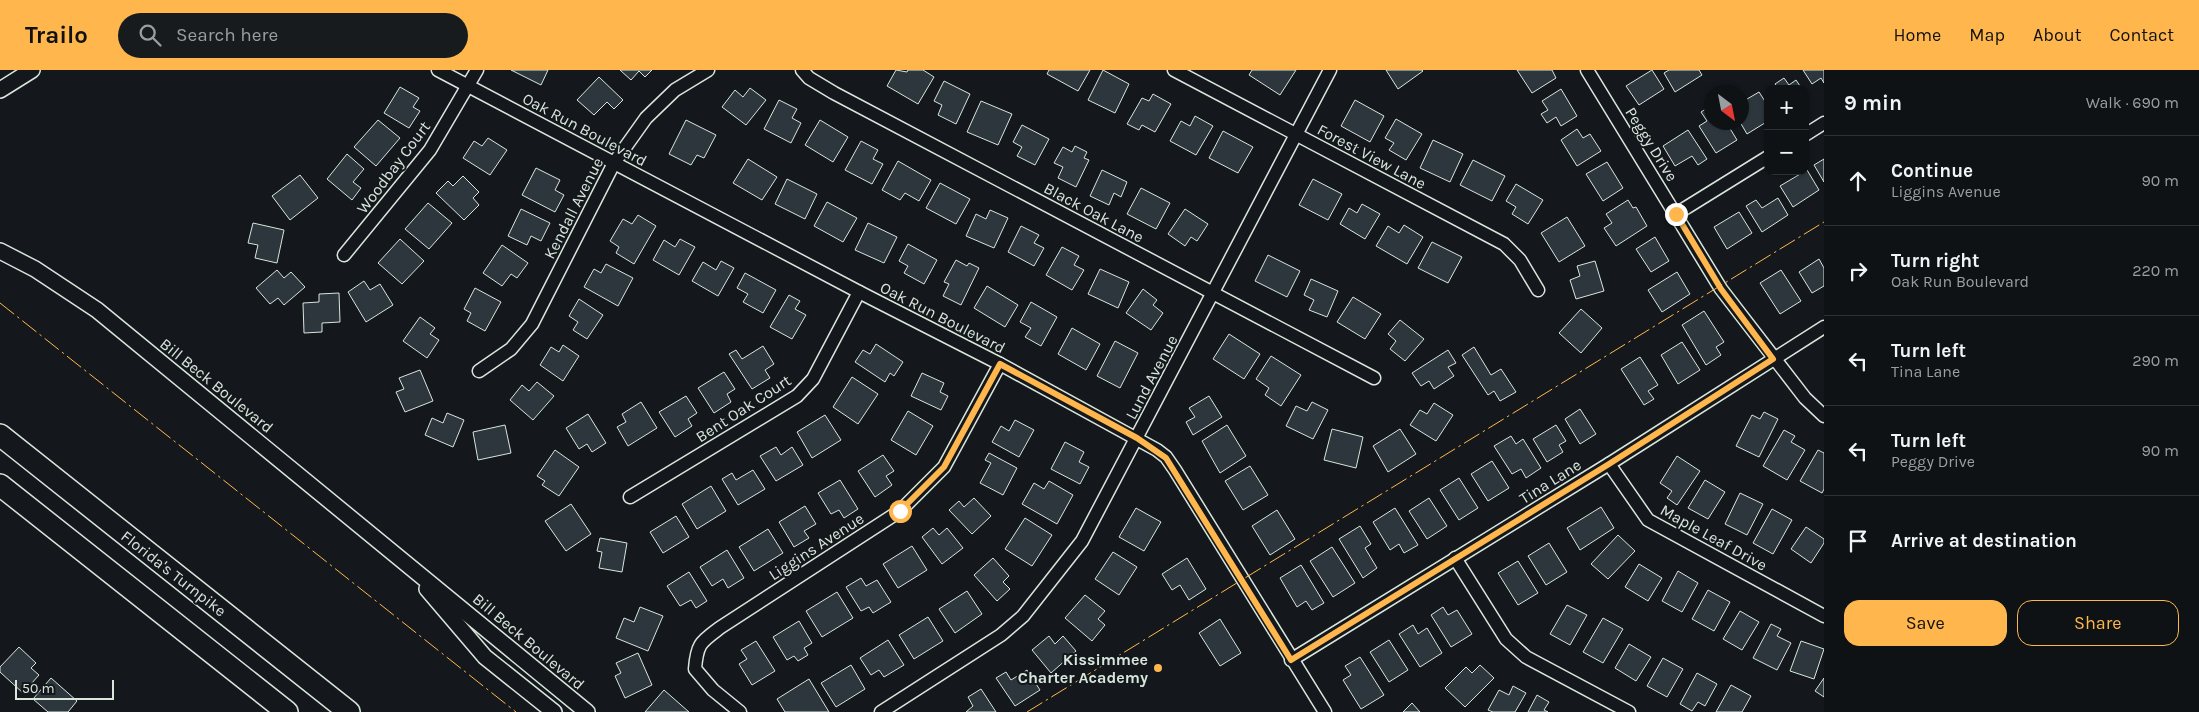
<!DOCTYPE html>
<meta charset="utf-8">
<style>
body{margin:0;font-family:Karla,sans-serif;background:#181b1e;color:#f1f3f6}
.controls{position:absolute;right:15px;top:15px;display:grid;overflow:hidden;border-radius:10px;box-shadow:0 1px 4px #0004}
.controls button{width:45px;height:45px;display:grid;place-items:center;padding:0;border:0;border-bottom:1px solid #2f3234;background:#0f1215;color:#f1f3f6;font:25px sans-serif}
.compass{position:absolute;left:1704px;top:15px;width:45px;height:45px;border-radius:50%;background:#0f1215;box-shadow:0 1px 4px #0004;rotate:148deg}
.scale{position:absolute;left:15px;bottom:12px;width:99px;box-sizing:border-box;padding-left:5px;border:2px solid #d8e6dc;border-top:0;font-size:14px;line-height:18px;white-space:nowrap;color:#d8e6dc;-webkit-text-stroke:4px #14181c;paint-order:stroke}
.stop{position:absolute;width:15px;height:15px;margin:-11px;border:4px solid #ffb74d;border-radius:50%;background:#fff}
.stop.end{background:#ffb74d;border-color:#fff;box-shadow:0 1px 5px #0008}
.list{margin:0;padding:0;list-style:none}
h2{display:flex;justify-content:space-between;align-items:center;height:65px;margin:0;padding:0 20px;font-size:21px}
h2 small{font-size:16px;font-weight:400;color:#9b9ea0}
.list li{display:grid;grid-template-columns:32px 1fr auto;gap:15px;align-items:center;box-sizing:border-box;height:90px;padding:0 20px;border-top:1px solid #2f3234}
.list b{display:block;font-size:19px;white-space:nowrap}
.list p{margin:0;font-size:16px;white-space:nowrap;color:#9b9ea0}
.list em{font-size:16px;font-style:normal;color:#9b9ea0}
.actions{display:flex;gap:10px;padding:15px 20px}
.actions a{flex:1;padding:11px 0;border:1px solid #ffb74d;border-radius:15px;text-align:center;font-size:18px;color:#ffb74d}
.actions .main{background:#ffb74d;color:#111}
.icon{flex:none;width:28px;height:28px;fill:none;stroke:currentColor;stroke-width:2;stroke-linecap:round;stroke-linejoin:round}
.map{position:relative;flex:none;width:1824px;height:642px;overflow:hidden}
header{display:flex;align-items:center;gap:30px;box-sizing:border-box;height:70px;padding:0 25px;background:#ffb74d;color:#111}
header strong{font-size:24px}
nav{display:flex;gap:28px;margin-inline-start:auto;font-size:18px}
.search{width:350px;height:45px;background:#181b1e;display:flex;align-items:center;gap:12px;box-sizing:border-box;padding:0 18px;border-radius:28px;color:#9b9ea0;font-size:19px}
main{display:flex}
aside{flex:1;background:#0f1215}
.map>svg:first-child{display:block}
.building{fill:#2c363c;stroke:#d8e6dc}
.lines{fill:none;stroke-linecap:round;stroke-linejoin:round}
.minor-casing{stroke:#d8e6dc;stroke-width:15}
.tertiary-casing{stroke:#d8e6dc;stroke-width:18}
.motorway-casing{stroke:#d8e6dc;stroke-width:24}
.minor{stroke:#14181c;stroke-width:12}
.tertiary{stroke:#14181c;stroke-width:15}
.motorway{stroke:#14181c;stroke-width:21}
.power{stroke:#ffb74d;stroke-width:1;stroke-dasharray:18 4 2.5 4;stroke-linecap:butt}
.route{stroke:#ffb74d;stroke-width:6}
.poi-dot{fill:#ffb74d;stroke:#14181c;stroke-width:2}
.labels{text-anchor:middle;stroke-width:4;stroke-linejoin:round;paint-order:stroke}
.street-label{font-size:16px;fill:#d8e6dc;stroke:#14181c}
.poi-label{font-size:16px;font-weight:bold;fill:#d8e6dc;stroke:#14181c;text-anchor:end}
</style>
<header>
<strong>Trailo</strong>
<div class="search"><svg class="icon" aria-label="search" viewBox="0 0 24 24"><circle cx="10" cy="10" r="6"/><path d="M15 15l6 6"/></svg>Search here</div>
<nav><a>Home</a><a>Map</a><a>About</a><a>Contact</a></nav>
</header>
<main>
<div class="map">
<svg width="1824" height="642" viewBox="0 0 1824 642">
<rect width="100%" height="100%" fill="#14181c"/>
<g class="building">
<polygon points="511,0 548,0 541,15"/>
<polygon points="620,0 652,0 645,7 639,1 631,10"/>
<polygon points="896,0 907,2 908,0 923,0 934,7 918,34 887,16"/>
<polygon points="1049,0 1090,0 1078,21 1047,4"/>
<polygon points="1103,0 1129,14 1115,43 1088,30"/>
<polygon points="1252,0 1296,0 1280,25 1249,5"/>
<polygon points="1386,0 1422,0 1423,1 1398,19"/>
<polygon points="1517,0 1552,0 1556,8 1532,23"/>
<polygon points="1652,0 1664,19 1639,35 1626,16"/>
<polygon points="1669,0 1699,0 1702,5 1675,22 1664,3"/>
<polygon points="1803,0 1824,0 1824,13 1821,8 1812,14"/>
<polygon points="599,7 623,30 614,39 607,32 594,45 577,30"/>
<polygon points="1784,8 1789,15 1796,10 1802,19 1778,19 1775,14"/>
<polygon points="944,11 970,24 956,54 938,45 942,35 934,31"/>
<polygon points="400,17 419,28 413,37 420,41 409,58 384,43"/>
<polygon points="750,18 766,30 746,55 722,37 735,20 743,27"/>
<polygon points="1561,19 1577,46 1561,56 1556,47 1547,53 1541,44 1548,40 1542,31"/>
<polygon points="1759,22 1768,36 1768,51 1747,64 1740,52 1742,32"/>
<polygon points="1153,24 1171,34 1155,62 1142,55 1139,60 1127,54 1142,28 1149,31"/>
<polygon points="779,30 797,39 792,48 801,53 791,73 764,59"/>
<polygon points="1355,30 1384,46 1370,72 1341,56"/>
<polygon points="981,31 1012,44 998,75 967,62"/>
<polygon points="1712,35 1712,52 1726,52 1737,70 1716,83 1699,56 1707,51 1701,42"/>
<polygon points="1195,46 1213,56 1196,85 1170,71 1181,51 1190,56"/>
<polygon points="1396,49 1422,64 1406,90 1389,80 1394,73 1385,68"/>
<polygon points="378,50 400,68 376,96 354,77"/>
<polygon points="686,50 716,65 704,88 697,85 691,95 669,84"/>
<polygon points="820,50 848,67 833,92 805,75"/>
<polygon points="1022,55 1049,69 1035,95 1017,86 1022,77 1013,72"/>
<polygon points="1577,59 1583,68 1590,64 1601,81 1577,96 1561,70"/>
<polygon points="1688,60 1707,89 1698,95 1692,86 1675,96 1663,76"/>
<polygon points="1223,61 1253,77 1238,103 1209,88"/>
<polygon points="488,68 507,80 490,105 463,88 474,71 482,76"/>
<polygon points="1433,70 1463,84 1450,112 1420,98"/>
<polygon points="861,71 878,80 873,89 883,94 872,114 845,100"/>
<polygon points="1075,76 1087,82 1084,88 1089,90 1076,117 1058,108 1063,97 1054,93 1063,77 1072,82"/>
<polygon points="347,84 364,99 353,112 361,118 352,130 327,109"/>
<polygon points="748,89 777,107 762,130 733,113"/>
<polygon points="1824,89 1824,112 1814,95"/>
<polygon points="1473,90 1505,106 1492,131 1460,115"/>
<polygon points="898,91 931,110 919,131 905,123 900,130 882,120"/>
<polygon points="1607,92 1623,118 1603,131 1586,104"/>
<polygon points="536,98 560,110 555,120 564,125 555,142 522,125"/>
<polygon points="1102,100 1127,112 1121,127 1114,123 1109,135 1090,126"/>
<polygon points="1807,100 1819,120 1793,137 1780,116"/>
<polygon points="300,105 318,128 290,150 272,126"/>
<polygon points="463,106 479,122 473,128 479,135 464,150 436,123 448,111 453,116"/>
<polygon points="787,109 817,124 805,149 775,134"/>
<polygon points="1313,109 1342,124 1328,150 1299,135"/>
<polygon points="940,113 970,129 956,154 926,138"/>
<polygon points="1516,114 1543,130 1528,154 1512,144 1516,137 1506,131"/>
<polygon points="1141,118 1170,133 1156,159 1127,144"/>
<polygon points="1778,128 1788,145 1762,162 1746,136 1756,130 1762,138"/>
<polygon points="1628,130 1633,138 1636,137 1647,156 1616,176 1604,158 1612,153 1606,144"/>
<polygon points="827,132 857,148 843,172 814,156"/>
<polygon points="428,133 452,153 429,179 405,159"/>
<polygon points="1362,134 1380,144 1365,169 1340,154 1349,138 1357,143"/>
<polygon points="521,139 550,153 541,171 531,166 527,175 508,166"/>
<polygon points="1185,139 1208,154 1197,171 1191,167 1185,176 1168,164"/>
<polygon points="990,140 1008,148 994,178 966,166 976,144 986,149"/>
<polygon points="1739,142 1752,163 1727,179 1714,157"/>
<polygon points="638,145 656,156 634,194 616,183 619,177 610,171 623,149 632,154"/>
<polygon points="1567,147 1585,176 1559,192 1541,163"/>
<polygon points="253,153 284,160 277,193 255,188 258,175 248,173"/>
<polygon points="868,153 897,167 884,193 855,180"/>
<polygon points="1404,155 1423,167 1407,194 1376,176 1388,156 1399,163"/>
<polygon points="1021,156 1039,165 1034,173 1044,178 1034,196 1008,182"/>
<polygon points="1655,167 1669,191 1651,202 1636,179"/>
<polygon points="400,169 424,191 402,214 378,193"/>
<polygon points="680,169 695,177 679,205 653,190 664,170 675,177"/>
<polygon points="1432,172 1462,187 1448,213 1418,198"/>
<polygon points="908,174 937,190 924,214 904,203 908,196 899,191"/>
<polygon points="502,175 528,193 517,208 511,204 502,216 483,203"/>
<polygon points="1062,177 1079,186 1074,195 1084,200 1072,220 1046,205"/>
<polygon points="1268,185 1300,201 1287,227 1255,211"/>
<polygon points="1819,189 1824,198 1824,216 1812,223 1799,202"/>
<polygon points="956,190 967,196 969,193 979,198 961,235 943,226 949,214 944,212"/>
<polygon points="721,191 734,198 718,226 692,211 703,192 716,200"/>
<polygon points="1595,191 1604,221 1576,229 1570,210 1580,206 1577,196"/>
<polygon points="606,194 633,208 618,236 584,217 594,199 601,203"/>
<polygon points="1100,199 1129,212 1118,238 1088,224"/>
<polygon points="277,200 284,208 291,202 305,217 284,235 278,228 270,234 256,218"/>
<polygon points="1781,200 1801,231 1780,244 1760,213"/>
<polygon points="1677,202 1690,224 1662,242 1648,220"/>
<polygon points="745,203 776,220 763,243 743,232 748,224 737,218"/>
<polygon points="1311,209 1338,221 1327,247 1309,240 1314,230 1304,225"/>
<polygon points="364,211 370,220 380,214 393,235 366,252 348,222"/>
<polygon points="987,216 1018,235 1005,257 974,238"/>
<polygon points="475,218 501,232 485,261 467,251 471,243 464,239"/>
<polygon points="1143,219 1157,230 1153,235 1163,243 1151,260 1126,243"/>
<polygon points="339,223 340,252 322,253 322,262 304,263 303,233 319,232 319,224"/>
<polygon points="789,225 800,231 795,239 806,245 792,269 770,257"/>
<polygon points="1353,227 1381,244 1365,269 1337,252"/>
<polygon points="579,229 603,245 587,269 573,260 578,252 569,246"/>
<polygon points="1031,232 1057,247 1041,276 1025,267 1031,258 1020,252"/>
<polygon points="1581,239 1602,258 1581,283 1559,263"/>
<polygon points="1704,241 1724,272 1716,277 1721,285 1706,295 1682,255"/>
<polygon points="420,247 435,258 430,264 439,270 427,288 403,271"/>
<polygon points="1400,250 1424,269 1405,291 1390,279 1396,271 1388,264"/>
<polygon points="1072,258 1100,274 1086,300 1058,284"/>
<polygon points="1229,264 1260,284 1244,309 1213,289"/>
<polygon points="1115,271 1138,283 1120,318 1097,306"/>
<polygon points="1682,272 1700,300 1678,314 1661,285"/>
<polygon points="876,274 903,292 894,306 890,303 885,312 855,292 863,280 870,284"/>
<polygon points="563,275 579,286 563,311 540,295 551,277 559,282"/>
<polygon points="763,276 774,294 765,300 770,308 752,319 729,284 736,280 742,289"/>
<polygon points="1474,277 1491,305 1501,299 1516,322 1500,331 1494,321 1488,325 1462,285"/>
<polygon points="1448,280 1456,293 1448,297 1454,306 1434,319 1429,311 1421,316 1412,303"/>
<polygon points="1271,286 1301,305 1281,336 1265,325 1269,318 1256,309"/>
<polygon points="1640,287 1658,315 1648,321 1654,329 1644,335 1621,299"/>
<polygon points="420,300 433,331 405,342 396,322 404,319 399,308"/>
<polygon points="724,302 735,319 727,324 731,332 714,343 698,318"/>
<polygon points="922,303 944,313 940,322 948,326 941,340 911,326"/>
<polygon points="852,307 878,324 858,354 833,337"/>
<polygon points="537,312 554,326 533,350 510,330 522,315 529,321"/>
<polygon points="686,326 697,343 688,349 692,356 675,367 659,342"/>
<polygon points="1209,326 1222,347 1193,365 1186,352 1195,347 1189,338"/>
<polygon points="641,332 657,358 628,376 617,357 626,352 622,344"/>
<polygon points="1312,332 1328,340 1313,369 1286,356 1296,336 1307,341"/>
<polygon points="1434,333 1453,345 1436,371 1410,355 1420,340 1427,344"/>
<polygon points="1580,339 1596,364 1580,374 1565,349"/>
<polygon points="908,341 933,356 916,385 891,370"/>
<polygon points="1764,342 1778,349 1759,387 1736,376 1752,345 1760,349"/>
<polygon points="447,343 464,350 453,377 425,365 432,348 443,353"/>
<polygon points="588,344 606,373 592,382 587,374 579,379 566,358"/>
<polygon points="825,345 841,370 812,388 797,362"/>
<polygon points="1015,350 1034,360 1019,387 992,372 1001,356 1009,361"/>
<polygon points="505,355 511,383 478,390 473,362"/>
<polygon points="1227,355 1246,386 1220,403 1202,371"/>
<polygon points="1556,355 1566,371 1559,375 1563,382 1547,392 1533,369"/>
<polygon points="1332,359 1363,367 1356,398 1324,390"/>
<polygon points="1400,359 1416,384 1388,402 1373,376"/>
<polygon points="1784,360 1795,366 1791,372 1805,380 1787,410 1763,396"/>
<polygon points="1511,366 1516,374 1523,369 1541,398 1526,408 1521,399 1512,404 1494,376"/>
<polygon points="1065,372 1084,382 1079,392 1089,397 1080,414 1051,399"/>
<polygon points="776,377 781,385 792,377 803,395 776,411 760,386"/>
<polygon points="555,380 579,397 559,426 542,415 545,411 537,406"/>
<polygon points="1818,380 1824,383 1824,419 1822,423 1800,411"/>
<polygon points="989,383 1017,398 1003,425 980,413 991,393 985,390"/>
<polygon points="883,385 894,401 886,406 892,415 875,427 858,401"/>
<polygon points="1677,386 1700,401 1677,435 1667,428 1672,421 1660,413"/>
<polygon points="1492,391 1509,418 1488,431 1471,404"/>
<polygon points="1250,396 1268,425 1243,440 1225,411"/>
<polygon points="753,400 765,419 738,435 722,409 732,403 736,410"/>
<polygon points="1459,408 1478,438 1459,450 1440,420"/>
<polygon points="840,410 858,439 844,448 839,440 831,444 818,423"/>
<polygon points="1705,410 1725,422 1708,449 1688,438"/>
<polygon points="1049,411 1073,425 1057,454 1022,434 1034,413 1044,419"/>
<polygon points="711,416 726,441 697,459 682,434"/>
<polygon points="1740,423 1763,434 1747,465 1725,454"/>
<polygon points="974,428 991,446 972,464 949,440 959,431 964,437"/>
<polygon points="1429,428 1447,456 1427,469 1409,441"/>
<polygon points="571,434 591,464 566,481 545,451"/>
<polygon points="805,436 816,454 804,461 809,468 794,477 779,452"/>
<polygon points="1601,437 1614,458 1580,480 1567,458"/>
<polygon points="1136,438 1161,452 1144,481 1119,467"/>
<polygon points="1395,438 1418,475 1404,483 1399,474 1390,480 1373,452"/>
<polygon points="1772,439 1792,450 1773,484 1753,473"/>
<polygon points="1277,440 1295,469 1270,485 1252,456"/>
<polygon points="676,446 689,467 663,483 650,462"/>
<polygon points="1025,448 1052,465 1032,496 1005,479"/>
<polygon points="1360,456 1371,474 1365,478 1377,498 1363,508 1339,469"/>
<polygon points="1806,457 1824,469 1824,473 1811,493 1791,479"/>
<polygon points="933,458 939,465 947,458 963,478 942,494 922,467"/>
<polygon points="768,459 783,483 754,501 739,477"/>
<polygon points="1618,465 1635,481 1608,509 1591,494"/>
<polygon points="600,468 627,473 622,502 599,498 602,482 597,481"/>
<polygon points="1549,473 1567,502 1546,515 1528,486"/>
<polygon points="912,476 927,500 898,518 883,494"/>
<polygon points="1332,477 1355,513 1333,527 1310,491"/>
<polygon points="727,480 744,508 728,518 723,509 712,516 700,497"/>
<polygon points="1113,482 1137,497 1119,525 1095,509"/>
<polygon points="993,488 1009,506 1003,512 1010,519 997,531 974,505"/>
<polygon points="1187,488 1206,519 1189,530 1180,515 1172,520 1162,504"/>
<polygon points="1518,491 1538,523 1518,535 1498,503"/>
<polygon points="1639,494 1662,508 1648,531 1625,517"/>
<polygon points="1301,495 1324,533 1312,540 1306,531 1297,537 1280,508"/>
<polygon points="1678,501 1698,513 1682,542 1662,531"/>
<polygon points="689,502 707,531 696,538 691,530 680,536 667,516"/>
<polygon points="861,508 866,516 877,510 891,532 873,543 869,537 861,541 846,517"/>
<polygon points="1708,520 1730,532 1714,561 1692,549"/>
<polygon points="967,521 982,544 955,563 939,539"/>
<polygon points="837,522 853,548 822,567 806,541"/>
<polygon points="1085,525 1105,541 1098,549 1105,555 1092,571 1065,548"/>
<polygon points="1567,535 1587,545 1570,575 1550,564"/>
<polygon points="640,537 663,546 648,581 616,568 624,548 634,552"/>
<polygon points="1443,537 1448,545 1457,540 1472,564 1451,577 1431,545"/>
<polygon points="1740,541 1759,552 1742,580 1723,569"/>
<polygon points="928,547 943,571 914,589 899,565"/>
<polygon points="1603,548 1623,559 1603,593 1583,582"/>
<polygon points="1220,549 1241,583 1220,596 1199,563"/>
<polygon points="799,551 812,573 804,578 808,585 798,591 794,586 787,590 773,567"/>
<polygon points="1771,554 1781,559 1777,566 1791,573 1777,600 1753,588"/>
<polygon points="1413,555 1418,564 1427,558 1442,583 1420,597 1399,564"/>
<polygon points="1049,566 1055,574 1063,566 1076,581 1051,603 1032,580"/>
<polygon points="888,570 904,595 884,607 879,600 871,605 860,588"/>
<polygon points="1389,570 1408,600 1389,612 1370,582"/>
<polygon points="756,571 775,601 752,615 739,594 747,589 741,580"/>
<polygon points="1801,571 1824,579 1814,609 1790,601"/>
<polygon points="1629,574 1651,587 1636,611 1615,598"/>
<polygon points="19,577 36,593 31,598 39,605 23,623 0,602 0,597"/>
<polygon points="638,583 652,615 625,628 615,606 621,603 616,593"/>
<polygon points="1360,587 1384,625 1361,639 1343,610 1351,605 1345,596"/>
<polygon points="1663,588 1683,599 1667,627 1647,616"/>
<polygon points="851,595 865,619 836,637 821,613"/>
<polygon points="1480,595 1494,608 1465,637 1445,618 1466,597 1472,603"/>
<polygon points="1027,600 1040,620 1015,636 996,608 1006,602 1011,610"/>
<polygon points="1697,603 1717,614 1705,636 1698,632 1692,641 1680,634"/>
<polygon points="51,608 77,631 68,642 48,642 33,629"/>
<polygon points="1824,608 1824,627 1815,621"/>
<polygon points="809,609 829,642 785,642 777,629"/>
<polygon points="1731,615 1751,626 1742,642 1716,642"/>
<polygon points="1513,616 1526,623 1515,642 1493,642 1488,640 1499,620 1509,625"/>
<polygon points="981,619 996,642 966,642 973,636 968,627"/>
<polygon points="664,620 689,642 645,642"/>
<polygon points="1537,625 1549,632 1544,640 1548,642 1528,642"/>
<polygon points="1412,633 1420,642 1403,642"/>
</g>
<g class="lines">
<defs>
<g id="minor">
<polyline points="438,0 859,222 1000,294 1157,380 1166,387 1175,400 1325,642"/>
<polyline points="802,0 809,8 834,23 1374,308"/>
<polyline points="1174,0 1504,174 1520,190 1538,220"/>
<polyline points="1587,0 1721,219 1805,328 1824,346"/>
<polyline points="1805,65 1824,53"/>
<polyline points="1676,144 1768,87"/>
<polyline points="344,185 430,80 477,0"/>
<polyline points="479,301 511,279 532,254 614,93 646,48 675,20 708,0"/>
<polyline points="1609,394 1648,450 1824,546"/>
<polyline points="630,427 797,326 813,309 859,222"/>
<polyline points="1455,488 1506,569 1526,587 1629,642"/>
<polyline points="1291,590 1609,394 1824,257"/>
<path d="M740,642l-27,-22 -18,-21c2,-26 6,-27 26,-42l179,-116 44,-44 56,-103"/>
<polyline points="881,642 1001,565 1023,546 1082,471 1330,0"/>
</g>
<g id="tertiary">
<polyline points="0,20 32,0"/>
<polyline points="0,181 35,199 97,240 587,642"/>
<polyline points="427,519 485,587 554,642"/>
</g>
<g id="motorway">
<polyline points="0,365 349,642"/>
<polyline points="0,415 287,642"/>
</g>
</defs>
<use href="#minor" class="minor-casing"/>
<use href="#tertiary" class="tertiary-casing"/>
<use href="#motorway" class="motorway-casing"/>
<use href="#minor" class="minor"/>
<use href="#tertiary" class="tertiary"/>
<use href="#motorway" class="motorway"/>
<g class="power">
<polyline points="0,233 516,642"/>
<polyline points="1027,642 1824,152"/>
</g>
</g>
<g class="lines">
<polyline class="route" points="900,441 944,397 1000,294 1137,368 1166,388 1291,590 1609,394 1773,289 1721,219 1676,144"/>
</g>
<circle class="poi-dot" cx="1158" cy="598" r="5"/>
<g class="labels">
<g class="street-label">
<text transform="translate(585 59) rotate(28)" y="6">Oak Run Boulevard</text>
<text transform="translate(1652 74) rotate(58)" y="6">Peggy Drive</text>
<text transform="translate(1372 86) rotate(28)" y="6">Forest View Lane</text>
<text transform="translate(393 97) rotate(-53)" y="6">Woodbay Court</text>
<text transform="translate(573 138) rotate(-63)" y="6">Kendall Avenue</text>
<text transform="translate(1094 142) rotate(28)" y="6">Black Oak Lane</text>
<text transform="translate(943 247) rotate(27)" y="6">Oak Run Boulevard</text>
<text transform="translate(1151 307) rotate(-62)" y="6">Lund Avenue</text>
<text transform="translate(217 315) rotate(39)" y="6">Bill Beck Boulevard</text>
<text transform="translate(743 338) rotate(-33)" y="6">Bent Oak Court</text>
<text transform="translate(1550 411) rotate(-32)" y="6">Tina Lane</text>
<text transform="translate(1714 467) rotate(29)" y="6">Maple Leaf Drive</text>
<text transform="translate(816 476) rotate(-33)" y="6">Liggins Avenue</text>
<text transform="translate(174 503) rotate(38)" y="6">Florida's Turnpike</text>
<text transform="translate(529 571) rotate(40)" y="6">Bill Beck Boulevard</text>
</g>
<g class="poi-label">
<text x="1148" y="595">Kissimmee<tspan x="1148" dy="18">Charter Academy</tspan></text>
</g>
</g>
</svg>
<div class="controls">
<button>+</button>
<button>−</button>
</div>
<svg class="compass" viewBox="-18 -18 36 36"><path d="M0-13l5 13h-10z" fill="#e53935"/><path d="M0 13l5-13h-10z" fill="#9b9ea0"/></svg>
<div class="scale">50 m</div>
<div class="stop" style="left:900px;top:441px"></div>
<div class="stop end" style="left:1676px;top:144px"></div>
</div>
<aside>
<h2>9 min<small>Walk · 690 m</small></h2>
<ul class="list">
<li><svg class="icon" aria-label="ahead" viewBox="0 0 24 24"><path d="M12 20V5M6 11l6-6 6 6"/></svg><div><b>Continue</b><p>Liggins Avenue</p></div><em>90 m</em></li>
<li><svg class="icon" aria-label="right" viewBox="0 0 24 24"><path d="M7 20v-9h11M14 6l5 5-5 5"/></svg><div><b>Turn right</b><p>Oak Run Boulevard</p></div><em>220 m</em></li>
<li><svg class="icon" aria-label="left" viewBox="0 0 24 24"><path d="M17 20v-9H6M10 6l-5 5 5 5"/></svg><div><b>Turn left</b><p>Tina Lane</p></div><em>290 m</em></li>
<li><svg class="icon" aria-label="left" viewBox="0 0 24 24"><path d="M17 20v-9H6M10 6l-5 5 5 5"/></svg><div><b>Turn left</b><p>Peggy Drive</p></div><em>90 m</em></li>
<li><svg class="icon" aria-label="arrive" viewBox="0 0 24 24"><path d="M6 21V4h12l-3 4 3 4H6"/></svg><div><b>Arrive at destination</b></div></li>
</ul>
<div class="actions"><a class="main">Save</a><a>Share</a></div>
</aside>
</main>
